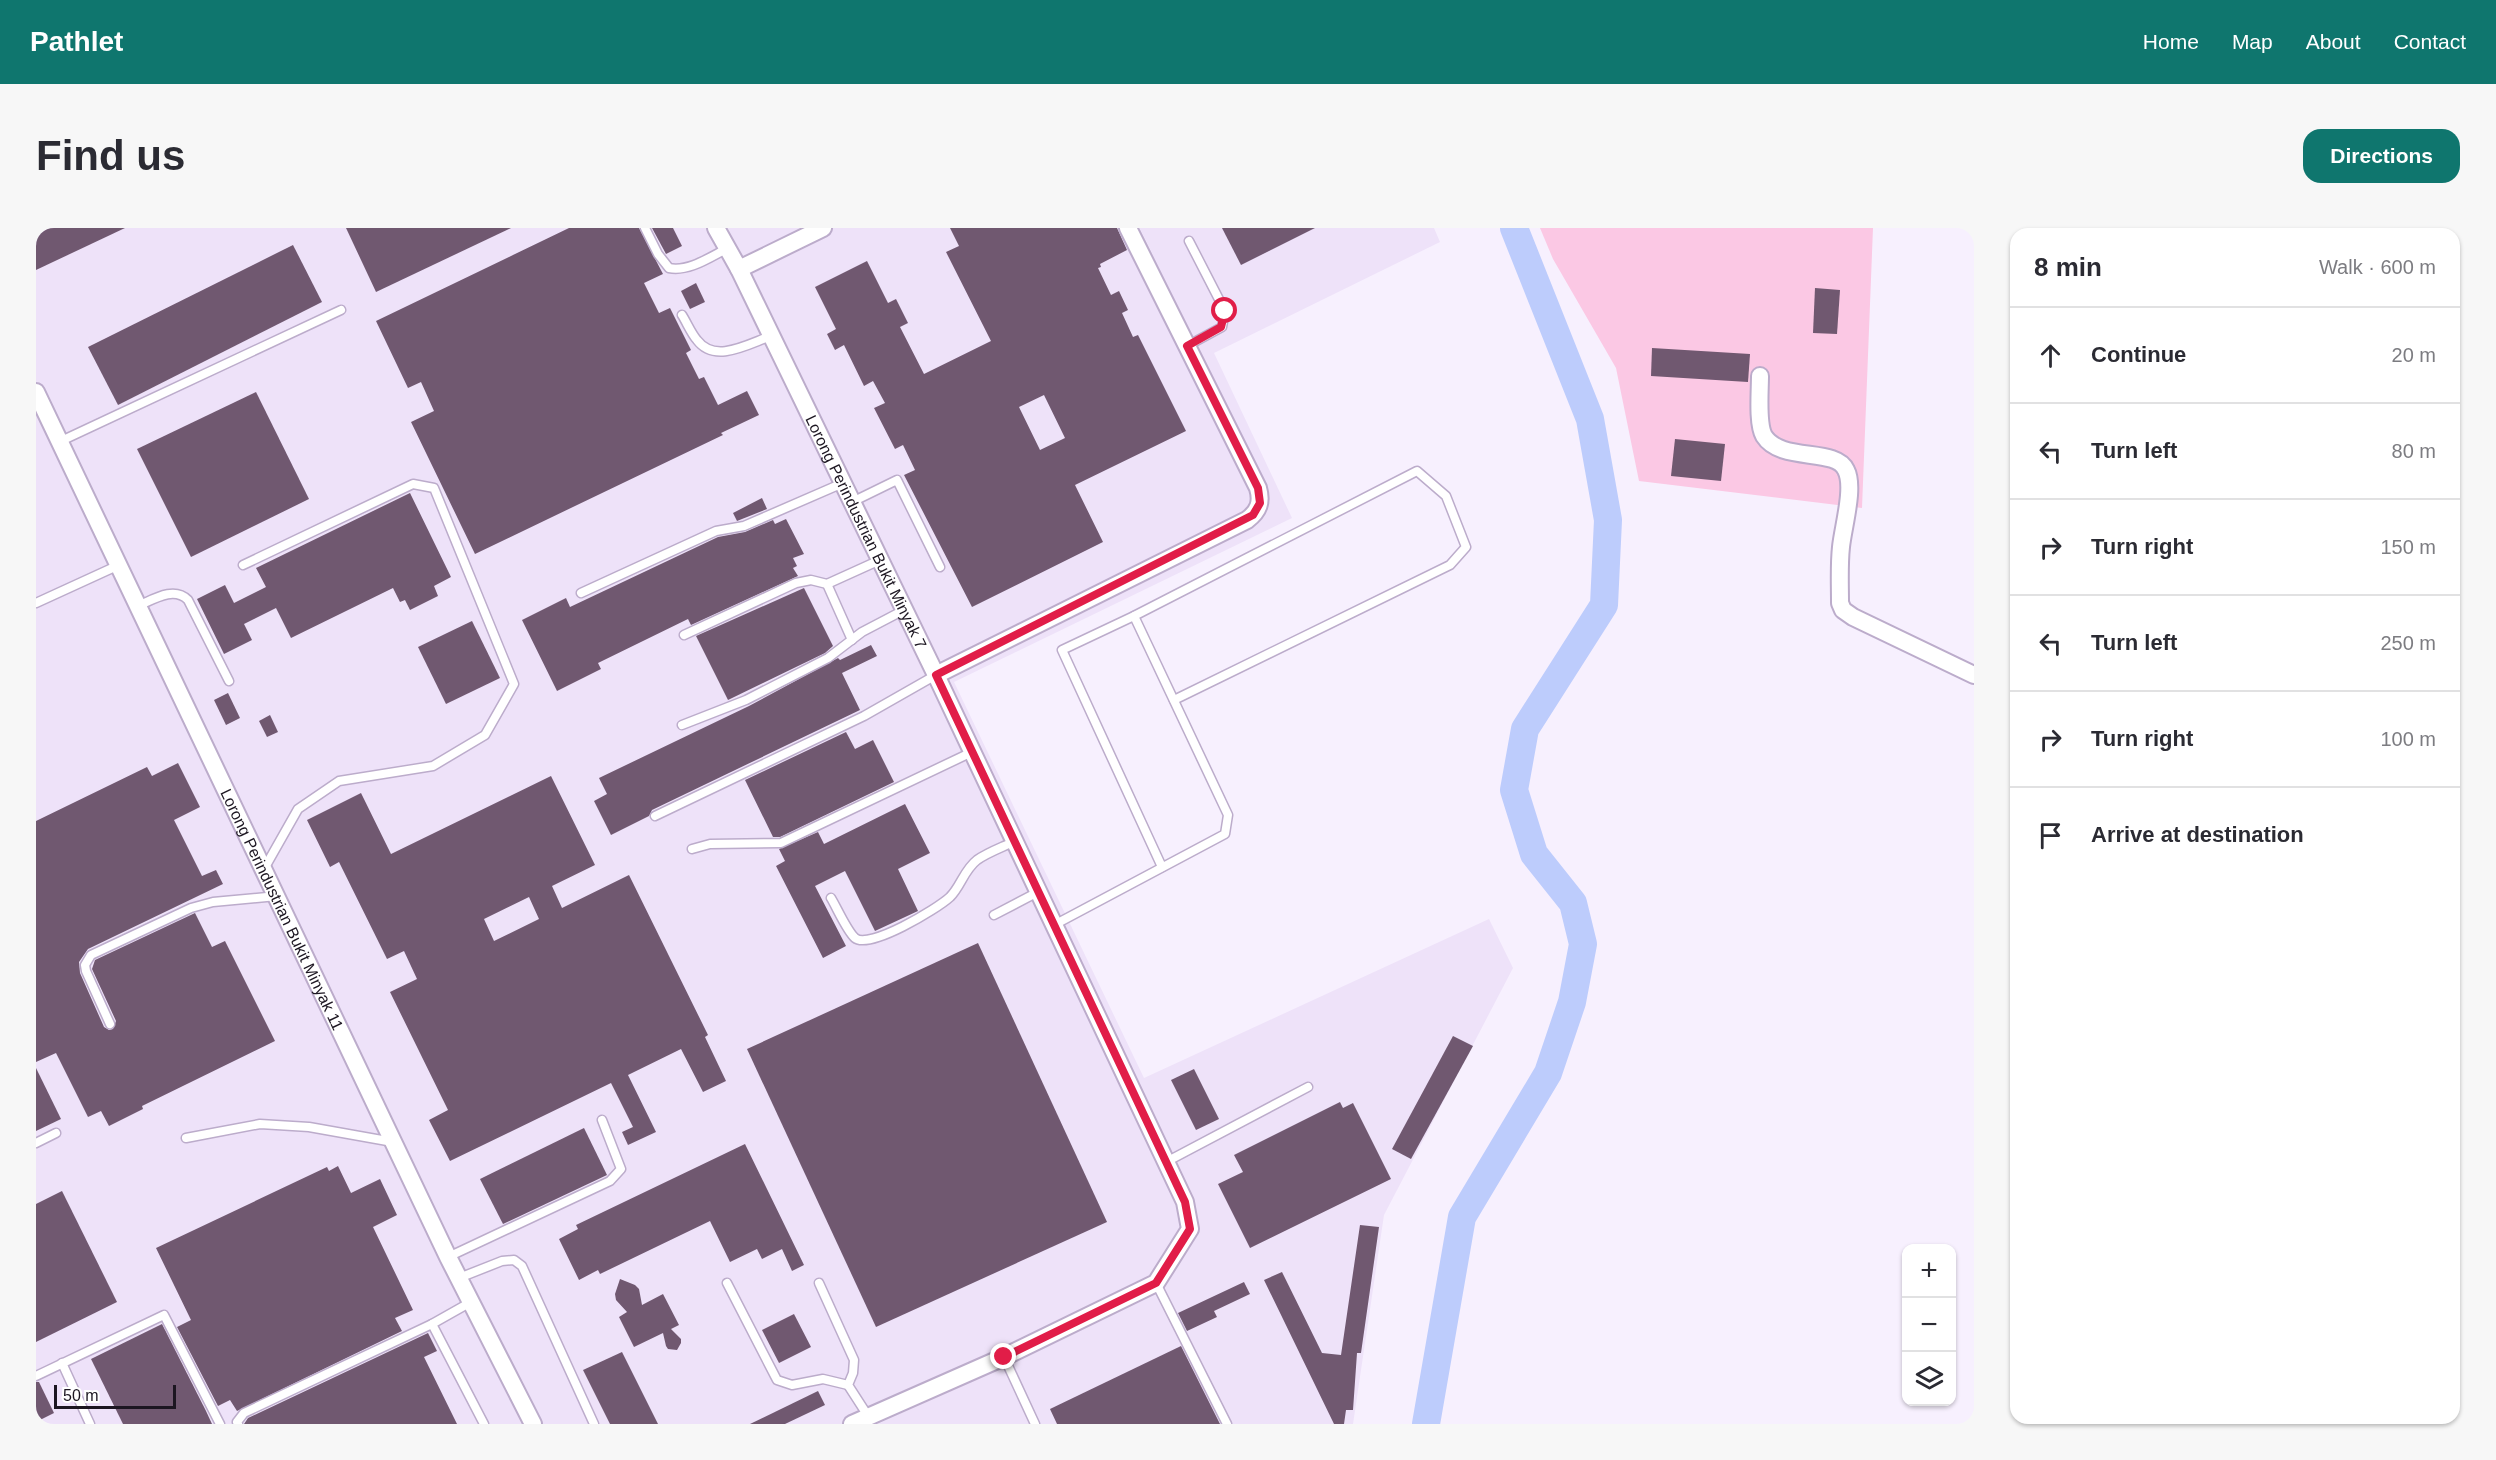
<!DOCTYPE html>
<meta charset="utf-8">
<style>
body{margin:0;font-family:Helvetica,sans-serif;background:#f7f7f7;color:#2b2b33}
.controls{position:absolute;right:18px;bottom:18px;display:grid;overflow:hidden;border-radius:12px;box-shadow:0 2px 4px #0004}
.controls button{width:54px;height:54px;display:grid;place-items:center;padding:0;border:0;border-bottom:2px solid #e1e1e2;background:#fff;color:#2b2b33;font:30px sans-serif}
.scale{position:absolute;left:18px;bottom:15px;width:122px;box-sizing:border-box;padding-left:6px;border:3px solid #1c1621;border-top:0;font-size:16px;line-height:21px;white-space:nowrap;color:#1c1621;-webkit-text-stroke:4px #fff;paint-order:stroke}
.stop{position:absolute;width:18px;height:18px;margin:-14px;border:4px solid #e11d48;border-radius:50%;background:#fff}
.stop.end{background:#e11d48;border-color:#fff;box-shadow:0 2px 6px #0008}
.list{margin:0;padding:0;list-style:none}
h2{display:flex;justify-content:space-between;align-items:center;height:78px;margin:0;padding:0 24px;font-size:26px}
h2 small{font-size:20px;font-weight:400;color:#7c7c81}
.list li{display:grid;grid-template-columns:39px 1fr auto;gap:18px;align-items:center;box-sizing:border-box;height:96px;padding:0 24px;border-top:2px solid #e1e1e2}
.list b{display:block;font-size:22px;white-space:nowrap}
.list em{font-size:20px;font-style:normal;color:#7c7c81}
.icon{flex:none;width:33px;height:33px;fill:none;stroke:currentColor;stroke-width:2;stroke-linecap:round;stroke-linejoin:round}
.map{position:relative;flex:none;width:1938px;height:1196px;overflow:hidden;border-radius:18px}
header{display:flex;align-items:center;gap:36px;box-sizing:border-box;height:84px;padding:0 30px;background:#0f766e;color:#fff}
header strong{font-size:28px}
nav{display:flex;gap:33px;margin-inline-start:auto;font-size:21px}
.intro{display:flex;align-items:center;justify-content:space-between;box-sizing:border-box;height:144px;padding:0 36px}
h1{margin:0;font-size:42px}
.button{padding:15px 27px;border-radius:18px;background:#0f766e;color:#fff;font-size:21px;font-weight:700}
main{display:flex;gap:36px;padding:0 36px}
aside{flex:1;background:#fff;border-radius:18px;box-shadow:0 2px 4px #0004}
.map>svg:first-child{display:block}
.built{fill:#eee2f9}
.green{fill:#fbc8e4}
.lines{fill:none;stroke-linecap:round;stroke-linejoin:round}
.river{stroke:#bdccfc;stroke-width:28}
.building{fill:#705870;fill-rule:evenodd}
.lane-casing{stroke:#bcaccb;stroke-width:11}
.street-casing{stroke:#bcaccb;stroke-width:20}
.lane{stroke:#fff;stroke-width:8}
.street{stroke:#fff;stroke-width:16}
.route{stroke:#e11d48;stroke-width:8}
.labels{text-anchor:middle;stroke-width:6;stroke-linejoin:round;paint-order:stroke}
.street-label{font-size:16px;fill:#1c1621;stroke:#fff}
</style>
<header>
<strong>Pathlet</strong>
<nav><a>Home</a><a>Map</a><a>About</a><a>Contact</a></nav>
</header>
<div class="intro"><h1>Find us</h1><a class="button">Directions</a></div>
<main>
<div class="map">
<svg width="1938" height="1196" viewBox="0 0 1938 1196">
<rect width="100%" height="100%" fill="#f7f0fe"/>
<polygon class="built" points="0,0 1398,0 1404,14 1178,125 1256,290 918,454 1108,850 1453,691 1477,740 1348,987 1317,1196 0,1196"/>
<polygon class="green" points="1504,0 1837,0 1826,280 1603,253 1580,140 1517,31"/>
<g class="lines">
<polyline class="river" points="1390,1196 1426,989 1512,845 1536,774 1547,716 1537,675 1498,626 1478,562 1489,501 1568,377 1572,292 1554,191 1478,0"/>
</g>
<g class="building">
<polygon points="0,0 89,0 0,42"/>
<polygon points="310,0 475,0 340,64"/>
<polygon points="533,0 603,0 627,46 608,55 623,85 634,80 655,122 650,125 663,151 668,149 682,177 711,163 723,187 685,205 687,207 439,326 375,194 398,183 385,154 372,160 340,93"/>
<polygon points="616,0 637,0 646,18 630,26"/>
<path d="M914,0h167l10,22 -27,14 1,3 -3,1 13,27 8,-4 9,19 -6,3 11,24 5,-2 48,96 -111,54 28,57 -131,65 -68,-132 11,-5 -12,-25 -8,4 -21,-41 11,-5 -12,-22 -9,5 -20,-41 -9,5 -8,-16 9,-5 -21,-42 52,-26 21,42 8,-4 12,24 -8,4 24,47 67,-33 -45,-89 13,-6zM1008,167l21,43 -25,12 -21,-43z"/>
<polygon points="1186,0 1279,0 1205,37"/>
<polygon points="257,17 286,74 82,177 52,119"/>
<polygon points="660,55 669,74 654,81 645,63"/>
<polygon points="1779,60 1804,62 1801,106 1777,105"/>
<polygon points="1616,120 1714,126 1712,154 1615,148"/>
<polygon points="220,164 273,271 155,329 101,221"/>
<polygon points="1639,211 1689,216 1685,253 1635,248"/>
<polygon points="374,265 415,349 398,358 402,368 374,382 369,372 364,374 357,360 255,410 240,380 208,396 216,412 188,426 161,371 189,357 198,375 230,359 220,340"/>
<polygon points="726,270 731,281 701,293 697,285"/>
<polygon points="750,291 768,326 757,330 761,338 757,340 762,348 655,397 652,391 562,435 565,441 521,463 486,392 530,370 534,379 682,309 709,304 737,292 739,296"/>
<polygon points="768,360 797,418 789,425 692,472 660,408"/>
<polygon points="436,393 464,450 410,476 382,419"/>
<polygon points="835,417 841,428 806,445 824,482 616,582 613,588 575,607 558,573 571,566 563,550 713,478 802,430 804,432"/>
<polygon points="192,465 204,490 190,497 178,472"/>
<polygon points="234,487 242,504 231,509 223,493"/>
<polygon points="810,504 819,521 837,512 858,554 744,609 737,609 709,552"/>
<polygon points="142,535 164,579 138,592 166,648 180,642 187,656 52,721 43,734 44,745 68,799 73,802 77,801 80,793 56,741 59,732 159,685 176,719 189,713 239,813 106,878 107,881 73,898 65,883 52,889 20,825 0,834 0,593 111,539 116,548"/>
<path d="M515,548l44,89 -43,21 10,22 67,-33 79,160 -3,2 21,44 -23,11 -22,-43 -53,26 28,57 -28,13 -6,-13 11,-5 -22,-44 -161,78 -21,-41 19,-10 -58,-118 27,-13 -13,-28 -17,8 -48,-97 -9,5 -23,-47 54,-27 30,61zM493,669l10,22 -45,22 -10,-22z"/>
<polygon points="869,576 894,625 862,641 882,683 839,703 809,643 779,658 810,718 787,730 740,638 749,633 743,621 782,604 788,616"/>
<polygon points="942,715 1071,994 840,1099 711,821"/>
<polygon points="1417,808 1437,818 1375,931 1356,921"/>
<polygon points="0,840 25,891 0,903"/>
<polygon points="1158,841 1183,891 1160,902 1135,852"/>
<polygon points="1304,874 1307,880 1317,875 1355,951 1214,1020 1182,956 1207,944 1198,927"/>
<polygon points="548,900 571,947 467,996 444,951"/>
<polygon points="709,916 768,1037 756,1043 746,1021 726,1031 721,1021 694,1034 674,993 564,1046 562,1042 543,1052 523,1011 542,1001 540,997"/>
<polygon points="302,938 315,965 344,951 361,987 337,999 377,1082 359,1090 366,1103 201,1183 194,1172 182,1178 141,1099 155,1092 120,1020 291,939 293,943"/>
<polygon points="26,963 81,1074 0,1114 0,976"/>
<polygon points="1324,997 1343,999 1325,1125 1321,1125 1317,1182 1310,1182 1308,1196 1298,1196 1228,1052 1246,1044 1286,1125 1305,1127"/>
<polygon points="584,1051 599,1057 603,1061 606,1077 627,1066 643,1097 635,1101 645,1111 645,1115 641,1122 632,1121 630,1118 627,1105 598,1119 583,1089 591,1084 580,1072 579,1066"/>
<polygon points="1208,1054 1214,1066 1178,1083 1181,1089 1151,1103 1142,1085"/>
<polygon points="758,1086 775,1119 743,1135 726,1102"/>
<polygon points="126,1096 170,1183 176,1196 87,1196 55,1131"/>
<polygon points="392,1105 401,1123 388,1129 421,1196 208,1196 212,1190"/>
<polygon points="1145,1118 1184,1196 1021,1196 1014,1181"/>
<polygon points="586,1124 622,1196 574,1196 547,1142"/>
<polygon points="0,1154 3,1154 18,1185 0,1194"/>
<polygon points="782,1163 789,1177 749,1196 714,1196"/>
</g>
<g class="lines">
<defs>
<g id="lane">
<path d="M609,0l13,26 11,14c20,4 41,-11 59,-20"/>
<path d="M646,87c5,8 9,18 15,25 18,24 51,4 74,-4"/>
<polyline points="1151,118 1186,99 1189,83 1153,13"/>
<polyline points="25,213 305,82"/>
<polyline points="816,274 861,252 904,339"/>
<polyline points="207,337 377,256 398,260 478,456 449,507 397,538 303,553 262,581 228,641"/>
<polyline points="791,356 816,412"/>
<polyline points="545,365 680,303 708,298 807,255"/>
<polyline points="0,375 83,337"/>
<path d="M102,378c16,-7 36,-20 50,-6l41,81"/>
<polyline points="648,407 760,355 775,352 791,356 844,332"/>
<polyline points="646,497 710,472 792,430 826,404 868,382"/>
<polyline points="619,588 828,488 900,447"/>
<polyline points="656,621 674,616 745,615 936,524"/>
<polyline points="1126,639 1026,422 1098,388 1381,243 1410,268 1430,319 1414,337 1138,472"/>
<path d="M795,670c6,10 16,33 24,40 14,12 82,-29 95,-41 11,-11 14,-27 27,-37 11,-8 26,-13 38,-19"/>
<polyline points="958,687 1002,664"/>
<polyline points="1018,697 1189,606 1192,587 1098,388"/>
<polyline points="74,796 50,743 49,737 55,727 155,680 177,674 241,668"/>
<polyline points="150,910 224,896 273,899 357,914"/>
<polyline points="0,915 20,905"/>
<polyline points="1130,934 1272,859"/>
<polyline points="412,1029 574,953 585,941 566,892"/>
<polyline points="423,1050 466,1033 478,1032 486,1038 558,1196"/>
<polyline points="691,1055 741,1152 756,1157 787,1151 812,1157"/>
<polyline points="783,1055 818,1132 817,1145 812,1157 832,1188"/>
<polyline points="1120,1055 1191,1196"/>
<polyline points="396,1096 448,1196"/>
<polyline points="968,1129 999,1196"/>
<polyline points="26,1135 54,1196"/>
<polyline points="0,1148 128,1087 184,1196"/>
<polyline points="202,1196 201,1194 208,1185 396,1096 435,1074"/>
</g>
<g id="street">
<path id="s1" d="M680,0l23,41 197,406 249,527 5,27 -34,54 -152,74 -152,67"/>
<polyline points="703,41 787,0"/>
<path d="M1724,148c0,15 -3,48 4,60 17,27 72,11 82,34 9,17 -3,57 -5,77 -2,18 -1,37 -1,56l3,7 10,7 121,58"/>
<path id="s2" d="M0,164l412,865 85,167"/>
<path d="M900,447l311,-155c12,-9 15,-18 11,-32l-130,-260"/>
</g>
</defs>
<use href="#lane" class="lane-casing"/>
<use href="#street" class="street-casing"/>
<use href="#lane" class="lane"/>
<use href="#street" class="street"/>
</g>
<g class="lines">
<polyline class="route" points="968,1129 1120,1055 1154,1001 1149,974 900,447 1217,287 1224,275 1222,260 1151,118 1185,99 1189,83"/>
</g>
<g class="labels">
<g class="street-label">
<text dy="6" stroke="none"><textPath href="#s1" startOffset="339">Lorong Perindustrian Bukit Minyak 7</textPath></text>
<text dy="6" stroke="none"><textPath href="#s2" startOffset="573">Lorong Perindustrian Bukit Minyak 11</textPath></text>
</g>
</g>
</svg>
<div class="controls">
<button>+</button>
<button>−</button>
<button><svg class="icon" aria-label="layers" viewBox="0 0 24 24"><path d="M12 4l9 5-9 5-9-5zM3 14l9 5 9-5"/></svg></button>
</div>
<div class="scale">50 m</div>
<div class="stop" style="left:1189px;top:83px"></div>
<div class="stop end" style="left:968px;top:1129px"></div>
</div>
<aside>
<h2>8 min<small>Walk · 600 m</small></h2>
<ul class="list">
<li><svg class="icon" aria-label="ahead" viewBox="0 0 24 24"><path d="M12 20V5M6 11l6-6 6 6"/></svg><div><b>Continue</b></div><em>20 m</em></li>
<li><svg class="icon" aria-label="left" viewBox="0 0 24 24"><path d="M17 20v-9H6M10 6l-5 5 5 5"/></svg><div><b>Turn left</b></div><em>80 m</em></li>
<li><svg class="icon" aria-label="right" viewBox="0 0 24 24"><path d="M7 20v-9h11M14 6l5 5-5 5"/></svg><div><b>Turn right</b></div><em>150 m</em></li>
<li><svg class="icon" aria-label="left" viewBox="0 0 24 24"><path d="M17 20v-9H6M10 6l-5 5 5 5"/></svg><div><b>Turn left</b></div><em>250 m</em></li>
<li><svg class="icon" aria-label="right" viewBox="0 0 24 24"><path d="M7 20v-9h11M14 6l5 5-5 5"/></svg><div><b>Turn right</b></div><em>100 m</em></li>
<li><svg class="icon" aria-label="arrive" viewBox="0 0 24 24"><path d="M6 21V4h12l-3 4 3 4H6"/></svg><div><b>Arrive at destination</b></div></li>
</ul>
</aside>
</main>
